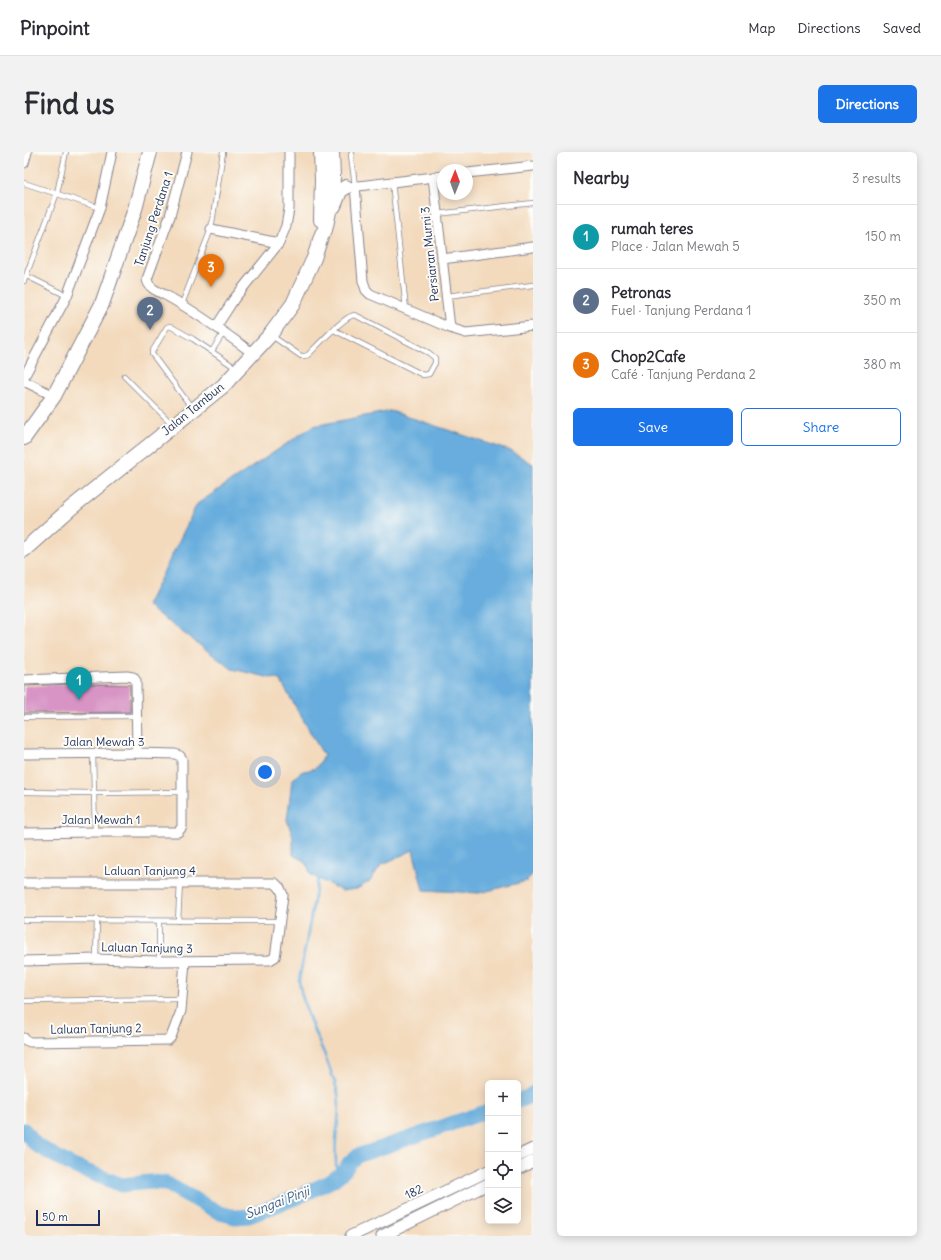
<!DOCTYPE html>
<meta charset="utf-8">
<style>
body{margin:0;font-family:Delius,sans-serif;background:#f2f2f3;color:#2b2b33}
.controls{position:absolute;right:12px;bottom:12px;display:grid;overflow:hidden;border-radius:6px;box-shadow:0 2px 10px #0003}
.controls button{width:36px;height:36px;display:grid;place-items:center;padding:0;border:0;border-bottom:1px solid #e1e1e2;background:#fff;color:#2b2b33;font:20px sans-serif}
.compass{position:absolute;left:413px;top:12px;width:36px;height:36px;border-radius:50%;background:#fff;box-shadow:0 2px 10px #0003;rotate:1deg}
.scale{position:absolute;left:12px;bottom:10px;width:64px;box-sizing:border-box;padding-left:4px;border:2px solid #1b2f5e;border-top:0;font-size:11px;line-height:14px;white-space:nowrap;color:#1b2f5e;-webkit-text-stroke:3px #fdfcf7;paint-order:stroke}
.you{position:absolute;left:241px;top:620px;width:14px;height:14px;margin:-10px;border:3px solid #fff;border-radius:50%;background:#1a73e8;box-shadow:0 0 0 6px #1a73e833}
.badge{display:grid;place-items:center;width:26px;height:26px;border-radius:50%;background:#1a73e8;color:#fff;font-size:13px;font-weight:700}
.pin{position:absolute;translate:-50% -33px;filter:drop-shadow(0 1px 2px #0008)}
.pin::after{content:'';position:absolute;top:21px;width:14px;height:12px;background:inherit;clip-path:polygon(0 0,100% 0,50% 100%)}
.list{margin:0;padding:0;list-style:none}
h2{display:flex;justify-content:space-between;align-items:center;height:52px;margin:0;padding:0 16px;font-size:17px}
h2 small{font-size:13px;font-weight:400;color:#7c7c81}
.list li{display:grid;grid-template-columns:26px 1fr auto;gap:12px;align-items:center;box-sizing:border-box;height:64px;padding:0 16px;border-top:1px solid #e1e1e2}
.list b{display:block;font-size:15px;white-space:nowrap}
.list p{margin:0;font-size:13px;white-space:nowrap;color:#7c7c81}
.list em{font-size:13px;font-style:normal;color:#7c7c81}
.actions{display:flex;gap:8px;padding:12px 16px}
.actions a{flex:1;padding:9px 0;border:1px solid #1a73e8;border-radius:6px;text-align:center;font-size:14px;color:#1a73e8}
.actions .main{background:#1a73e8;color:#fff}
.icon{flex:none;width:22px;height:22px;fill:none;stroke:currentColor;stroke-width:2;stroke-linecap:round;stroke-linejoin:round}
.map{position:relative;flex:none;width:509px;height:1084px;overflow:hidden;border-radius:6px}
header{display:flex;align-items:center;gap:24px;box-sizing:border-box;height:56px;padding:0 20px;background:#fff;border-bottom:1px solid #e1e1e2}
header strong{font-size:19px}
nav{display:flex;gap:22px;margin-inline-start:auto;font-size:14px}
.intro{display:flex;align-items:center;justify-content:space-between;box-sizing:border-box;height:96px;padding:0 24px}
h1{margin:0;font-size:28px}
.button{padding:10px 18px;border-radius:6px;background:#1a73e8;color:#fff;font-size:14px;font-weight:700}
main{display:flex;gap:24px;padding:0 24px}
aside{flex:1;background:#fff;border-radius:6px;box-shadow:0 2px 10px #0003}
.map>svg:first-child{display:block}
.water{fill:#67addd;stroke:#416e9e}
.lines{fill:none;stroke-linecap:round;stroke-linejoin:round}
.stream{stroke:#67addd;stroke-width:2.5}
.river{stroke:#67addd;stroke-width:15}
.building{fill:#d894c5}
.service-casing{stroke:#87848e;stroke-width:6}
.minor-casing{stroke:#87848e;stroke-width:11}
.tertiary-casing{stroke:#87848e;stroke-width:13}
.primary-casing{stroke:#87848e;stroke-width:16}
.service{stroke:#fff;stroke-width:4.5}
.minor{stroke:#fff;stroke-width:9}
.tertiary{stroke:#fff;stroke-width:11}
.primary{stroke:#fff;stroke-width:14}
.labels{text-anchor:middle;stroke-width:4;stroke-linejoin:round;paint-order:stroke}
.street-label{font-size:12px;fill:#1b2f5e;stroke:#fdfcf7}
.water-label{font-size:13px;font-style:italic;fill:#365b8a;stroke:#fdfcf7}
</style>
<header>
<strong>Pinpoint</strong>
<nav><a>Map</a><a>Directions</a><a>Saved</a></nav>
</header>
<div class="intro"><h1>Find us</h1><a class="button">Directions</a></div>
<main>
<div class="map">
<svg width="509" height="1084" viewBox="0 0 509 1084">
<rect width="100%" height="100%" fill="#fdfcf7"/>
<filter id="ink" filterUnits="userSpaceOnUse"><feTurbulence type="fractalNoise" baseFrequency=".025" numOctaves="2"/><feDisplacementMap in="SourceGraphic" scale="8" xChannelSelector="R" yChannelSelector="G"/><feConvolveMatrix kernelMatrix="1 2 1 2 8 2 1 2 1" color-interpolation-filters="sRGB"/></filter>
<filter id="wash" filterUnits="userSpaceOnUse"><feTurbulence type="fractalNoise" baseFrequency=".012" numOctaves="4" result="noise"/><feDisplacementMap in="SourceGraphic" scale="16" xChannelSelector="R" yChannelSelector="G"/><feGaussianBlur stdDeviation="0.9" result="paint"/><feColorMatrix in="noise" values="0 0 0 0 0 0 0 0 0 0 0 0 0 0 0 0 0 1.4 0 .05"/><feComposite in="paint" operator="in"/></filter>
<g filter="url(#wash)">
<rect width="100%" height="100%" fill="#f3dabd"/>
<polygon class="water" points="367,259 487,299 509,312 509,721 503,729 455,741 399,738 389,698 357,713 346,729 333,737 318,739 287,723 282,710 269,703 269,685 263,668 268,628 277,620 292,616 300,604 256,528 208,517 123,454 173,352 289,274"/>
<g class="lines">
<path class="stream" d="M294,727l-19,102c4,25 14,49 25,72 5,14 11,27 14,41 3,15 -1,30 -2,46 -1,12 0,24 1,37"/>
<g class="river">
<polyline points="494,949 504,945 509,941"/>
<polyline points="0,978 12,993 49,1014 98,1033 126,1030 141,1031 196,1061 211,1065 225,1064 276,1044 309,1028 321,1018 325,1011 333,1004 464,959"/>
</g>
</g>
<g id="blocks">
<polygon class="building" points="47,532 106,533 106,560 0,561 0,534"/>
</g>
</g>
<g filter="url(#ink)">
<use href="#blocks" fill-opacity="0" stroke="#87848e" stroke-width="1"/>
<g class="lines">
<defs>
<g id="service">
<polyline points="328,0 327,3 331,34"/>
<polyline points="368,30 382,157"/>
<polyline points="0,31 76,56"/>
<polyline points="413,62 509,51"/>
<polyline points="3,124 43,144"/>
<polyline points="0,129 33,41 42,0"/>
<polyline points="423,144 509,133"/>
<polyline points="158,152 187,77 199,0"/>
<path d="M248,184l29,20h4l3,-1c9,-9 37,-40 47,-40l74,38 6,5v5l-6,11 -6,1 -89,-45"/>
<polyline points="188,199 200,180"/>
<polyline points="100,224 148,272"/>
<polyline points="168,256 128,202 128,200 143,175 146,174 169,187 212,216"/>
<polyline points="0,565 112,564"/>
<polyline points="69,602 71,680"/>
<polyline points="0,640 70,641 158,640"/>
<polyline points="0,768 255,769"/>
<polyline points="154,769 156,731"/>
<polyline points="72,807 73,767"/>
<polyline points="135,809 135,769"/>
<polyline points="0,849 158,847"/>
</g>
<g id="minor">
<path d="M163,0l-17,64 -23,63c1,10 13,13 20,17 31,17 59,38 87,58"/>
<polyline points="0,11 3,0"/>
<polyline points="443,21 509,14"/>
<polyline points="409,25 426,176"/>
<polyline points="331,34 339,129 342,138 346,142 426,176 442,181 509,174"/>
<polyline points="326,35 419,24"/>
<polyline points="187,77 255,91"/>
<polyline points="418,107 509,95"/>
<polyline points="192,175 210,147 255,91 262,74 265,57 265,0"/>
<polyline points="0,225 43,144 76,56 88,0"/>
<polyline points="0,229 30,244"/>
<polyline points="0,528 103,524 109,525 112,529 113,601"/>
<polyline points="0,602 113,601 151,602 156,604 158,607 158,675 154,680 71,680 0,681"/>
<polyline points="0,731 251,731 256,736 259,743 252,799 251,805 246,808 135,809 72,807 0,809"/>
<polyline points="0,886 1,888 6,890 144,888 147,885 157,859 161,809"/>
</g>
<g id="tertiary">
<polyline points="494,1004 509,997"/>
<polyline points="494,1017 509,1009"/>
<polyline points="327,1084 464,1019"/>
<polyline points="358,1084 464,1032"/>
</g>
<g id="primary">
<polyline points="297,0 298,28 297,68"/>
<polyline points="310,54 316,39 322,35"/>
<polyline points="0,286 30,244 78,152 111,57 126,0"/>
<polyline points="0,398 47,356 199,234 246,183 269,152 290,106 298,82 301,78 308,46 309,25 308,0"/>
</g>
</defs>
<use href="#service" class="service-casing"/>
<use href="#minor" class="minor-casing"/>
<use href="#tertiary" class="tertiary-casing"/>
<use href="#primary" class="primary-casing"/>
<use href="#service" class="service"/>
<use href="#minor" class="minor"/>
<use href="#tertiary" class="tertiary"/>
<use href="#primary" class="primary"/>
</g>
</g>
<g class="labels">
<g class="street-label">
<text transform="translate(130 67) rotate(-72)" y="4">Tanjung Perdana 1</text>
<text transform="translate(406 102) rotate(-96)" y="4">Persiaran Murni 3</text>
<text transform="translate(169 257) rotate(-39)" y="4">Jalan Tambun</text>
<text x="80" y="594">Jalan Mewah 3</text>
<text x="77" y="672">Jalan Mewah 1</text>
<text x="126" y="723">Laluan Tanjung 4</text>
<text transform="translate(123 796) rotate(1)" y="4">Laluan Tanjung 3</text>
<text transform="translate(72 877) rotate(-1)" y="4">Laluan Tanjung 2</text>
<text transform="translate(390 1040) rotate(-26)" y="4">182</text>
</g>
<g class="water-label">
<text transform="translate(253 1050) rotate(-21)" y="5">Sungai Pinji</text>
</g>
</g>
</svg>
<div class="controls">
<button>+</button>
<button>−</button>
<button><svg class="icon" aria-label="locate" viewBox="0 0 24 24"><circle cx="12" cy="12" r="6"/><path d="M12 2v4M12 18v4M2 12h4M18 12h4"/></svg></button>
<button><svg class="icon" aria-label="layers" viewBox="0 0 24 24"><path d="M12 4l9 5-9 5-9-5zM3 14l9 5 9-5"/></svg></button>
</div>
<svg class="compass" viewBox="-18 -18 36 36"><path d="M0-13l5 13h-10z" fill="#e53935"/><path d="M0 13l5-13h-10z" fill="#7c7c81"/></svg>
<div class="scale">50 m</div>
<div class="you"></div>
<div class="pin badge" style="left:55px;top:548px;background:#0f9aa8">1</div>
<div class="pin badge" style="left:126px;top:178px;background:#5c6f8a">2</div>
<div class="pin badge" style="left:187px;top:135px;background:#e8710a">3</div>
</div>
<aside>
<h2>Nearby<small>3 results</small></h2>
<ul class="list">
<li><span class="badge" style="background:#0f9aa8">1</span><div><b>rumah teres</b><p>Place · Jalan Mewah 5</p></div><em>150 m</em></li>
<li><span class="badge" style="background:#5c6f8a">2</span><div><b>Petronas</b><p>Fuel · Tanjung Perdana 1</p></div><em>350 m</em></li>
<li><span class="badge" style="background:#e8710a">3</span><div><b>Chop2Cafe</b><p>Café · Tanjung Perdana 2</p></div><em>380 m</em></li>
</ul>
<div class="actions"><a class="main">Save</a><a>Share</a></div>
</aside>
</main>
